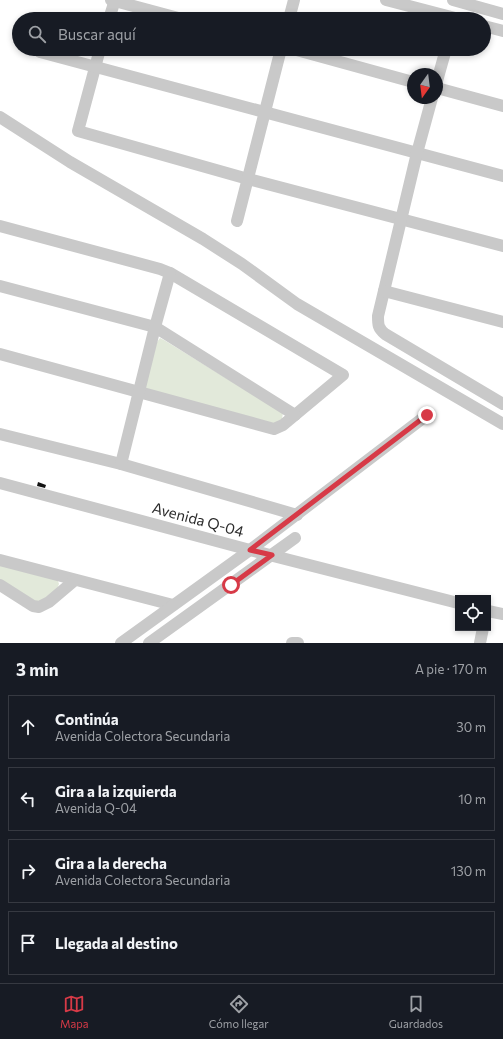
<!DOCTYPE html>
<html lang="es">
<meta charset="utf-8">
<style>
body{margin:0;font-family:Commissioner,sans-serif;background:#242831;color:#f1f3f6}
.controls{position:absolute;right:12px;bottom:12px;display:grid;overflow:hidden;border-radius:0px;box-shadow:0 2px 6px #0003}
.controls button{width:36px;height:36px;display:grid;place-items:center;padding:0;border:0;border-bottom:1px solid #363941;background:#171b24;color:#f1f3f6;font:20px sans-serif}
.compass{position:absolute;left:407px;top:68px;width:36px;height:36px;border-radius:50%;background:#171b24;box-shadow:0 2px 6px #0003;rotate:194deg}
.stop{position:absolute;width:12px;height:12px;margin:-9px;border:3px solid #d73a47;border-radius:50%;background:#fff}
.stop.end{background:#d73a47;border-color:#fff;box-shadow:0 1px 4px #0008}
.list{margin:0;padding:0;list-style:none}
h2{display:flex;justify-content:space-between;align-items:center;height:52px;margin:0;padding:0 16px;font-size:17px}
h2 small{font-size:13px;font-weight:400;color:#9ea1a6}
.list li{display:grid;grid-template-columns:26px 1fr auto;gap:12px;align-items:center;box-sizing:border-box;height:64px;margin:0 8px 8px;padding:0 8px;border:1px solid #363941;border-radius:0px}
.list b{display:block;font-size:15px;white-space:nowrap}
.list p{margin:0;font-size:13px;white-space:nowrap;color:#9ea1a6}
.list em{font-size:13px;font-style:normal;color:#9ea1a6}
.icon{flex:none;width:22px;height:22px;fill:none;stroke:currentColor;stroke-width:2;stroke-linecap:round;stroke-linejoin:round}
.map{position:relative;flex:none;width:503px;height:643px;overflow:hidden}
.search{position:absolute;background:#171b24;box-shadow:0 2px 6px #0003;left:12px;right:12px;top:12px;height:44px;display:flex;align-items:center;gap:10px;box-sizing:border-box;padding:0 14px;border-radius:22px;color:#9ea1a6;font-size:15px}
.sheet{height:340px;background:#171b24}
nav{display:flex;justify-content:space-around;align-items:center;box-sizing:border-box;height:56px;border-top:1px solid #363941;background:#171b24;font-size:11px;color:#9ea1a6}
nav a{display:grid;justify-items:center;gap:2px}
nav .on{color:#d73a47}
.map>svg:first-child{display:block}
.green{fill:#e2e9da}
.building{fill:#131313}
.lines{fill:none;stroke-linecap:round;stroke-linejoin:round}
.street{stroke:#c9c9c9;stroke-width:12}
.route{stroke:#d73a47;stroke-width:5}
.labels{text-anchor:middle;stroke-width:4;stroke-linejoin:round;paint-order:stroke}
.street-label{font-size:15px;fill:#2c2c2c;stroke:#fff}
</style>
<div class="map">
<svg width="503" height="643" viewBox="0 0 503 643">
<rect width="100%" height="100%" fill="#fff"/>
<g class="green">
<polygon points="160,338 164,340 283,413 282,419 273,424 147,390 145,387 157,342"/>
<polygon points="0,564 57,578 59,584 57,589 39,603 0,581"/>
</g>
<polygon class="building" points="38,482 46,485 45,488 37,486"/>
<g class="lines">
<g class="street">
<polyline points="111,0 182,19"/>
<polyline points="386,0 459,19"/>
<polyline points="453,0 503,14"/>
<polyline points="109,19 115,0"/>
<polyline points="289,19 294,0"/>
<polyline points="484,26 503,31"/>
<polyline points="100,49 78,131 248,179 503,246"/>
<polyline points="293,49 413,82"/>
<polyline points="40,52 503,176"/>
<polyline points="437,81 446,49"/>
<polyline points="437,88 503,106"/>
<path d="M432,98l-15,55 -39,163c0,9 0,12 7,18l118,70"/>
<polyline points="0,117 70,162 203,239 242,264 297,304 503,424"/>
<polyline points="237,221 281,49"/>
<polyline points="0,226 160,269 170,273 343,375 283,425 274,429 0,354"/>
<polyline points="0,286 155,327 295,415"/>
<polyline points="384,291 503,322"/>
<polyline points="0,434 121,464 297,515"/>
<polyline points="121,464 155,327 170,273"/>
<polyline points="0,483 250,550 458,603"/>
<polyline points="0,560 173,605"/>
<polyline points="0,585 33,606 39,607 49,602 75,580"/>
<polyline points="488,611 503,614"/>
<polyline points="121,643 250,550 427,415"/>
<polyline points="149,643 295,538"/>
<polyline points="292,643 298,643"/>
<polyline points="480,643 483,628"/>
</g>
</g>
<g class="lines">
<polyline class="route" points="231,585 272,555 250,550 427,415"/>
</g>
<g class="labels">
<g class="street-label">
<text transform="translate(198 520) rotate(15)" y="5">Avenida Q-04</text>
</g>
</g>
</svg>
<div class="controls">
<button><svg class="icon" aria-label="locate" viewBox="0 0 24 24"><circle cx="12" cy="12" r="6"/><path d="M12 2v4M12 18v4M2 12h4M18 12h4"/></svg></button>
</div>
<svg class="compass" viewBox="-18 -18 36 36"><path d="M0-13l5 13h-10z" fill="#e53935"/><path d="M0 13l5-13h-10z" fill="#9ea1a6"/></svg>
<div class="stop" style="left:231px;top:585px"></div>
<div class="stop end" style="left:427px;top:415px"></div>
<div class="search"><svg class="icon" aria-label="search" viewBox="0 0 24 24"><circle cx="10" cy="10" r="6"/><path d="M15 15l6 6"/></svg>Buscar aquí</div>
</div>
<section class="sheet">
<h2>3 min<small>A pie · 170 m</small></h2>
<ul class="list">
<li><svg class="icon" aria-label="ahead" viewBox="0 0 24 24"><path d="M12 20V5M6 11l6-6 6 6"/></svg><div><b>Continúa</b><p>Avenida Colectora Secundaria</p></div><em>30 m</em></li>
<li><svg class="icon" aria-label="left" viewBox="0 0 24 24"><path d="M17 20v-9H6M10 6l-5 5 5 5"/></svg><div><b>Gira a la izquierda</b><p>Avenida Q-04</p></div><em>10 m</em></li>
<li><svg class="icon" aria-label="right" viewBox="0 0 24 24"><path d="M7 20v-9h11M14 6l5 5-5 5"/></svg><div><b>Gira a la derecha</b><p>Avenida Colectora Secundaria</p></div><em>130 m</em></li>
<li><svg class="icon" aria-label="arrive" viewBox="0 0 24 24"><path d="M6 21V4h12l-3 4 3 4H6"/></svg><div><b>Llegada al destino</b></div></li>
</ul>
</section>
<nav>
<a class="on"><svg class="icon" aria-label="map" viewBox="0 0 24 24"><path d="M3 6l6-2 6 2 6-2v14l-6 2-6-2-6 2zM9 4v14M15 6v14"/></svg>Mapa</a>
<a><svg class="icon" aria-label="directions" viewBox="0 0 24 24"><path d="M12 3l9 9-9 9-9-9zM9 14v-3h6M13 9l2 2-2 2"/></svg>Cómo llegar</a>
<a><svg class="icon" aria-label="saved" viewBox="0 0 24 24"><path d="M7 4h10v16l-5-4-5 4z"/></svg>Guardados</a>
</nav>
